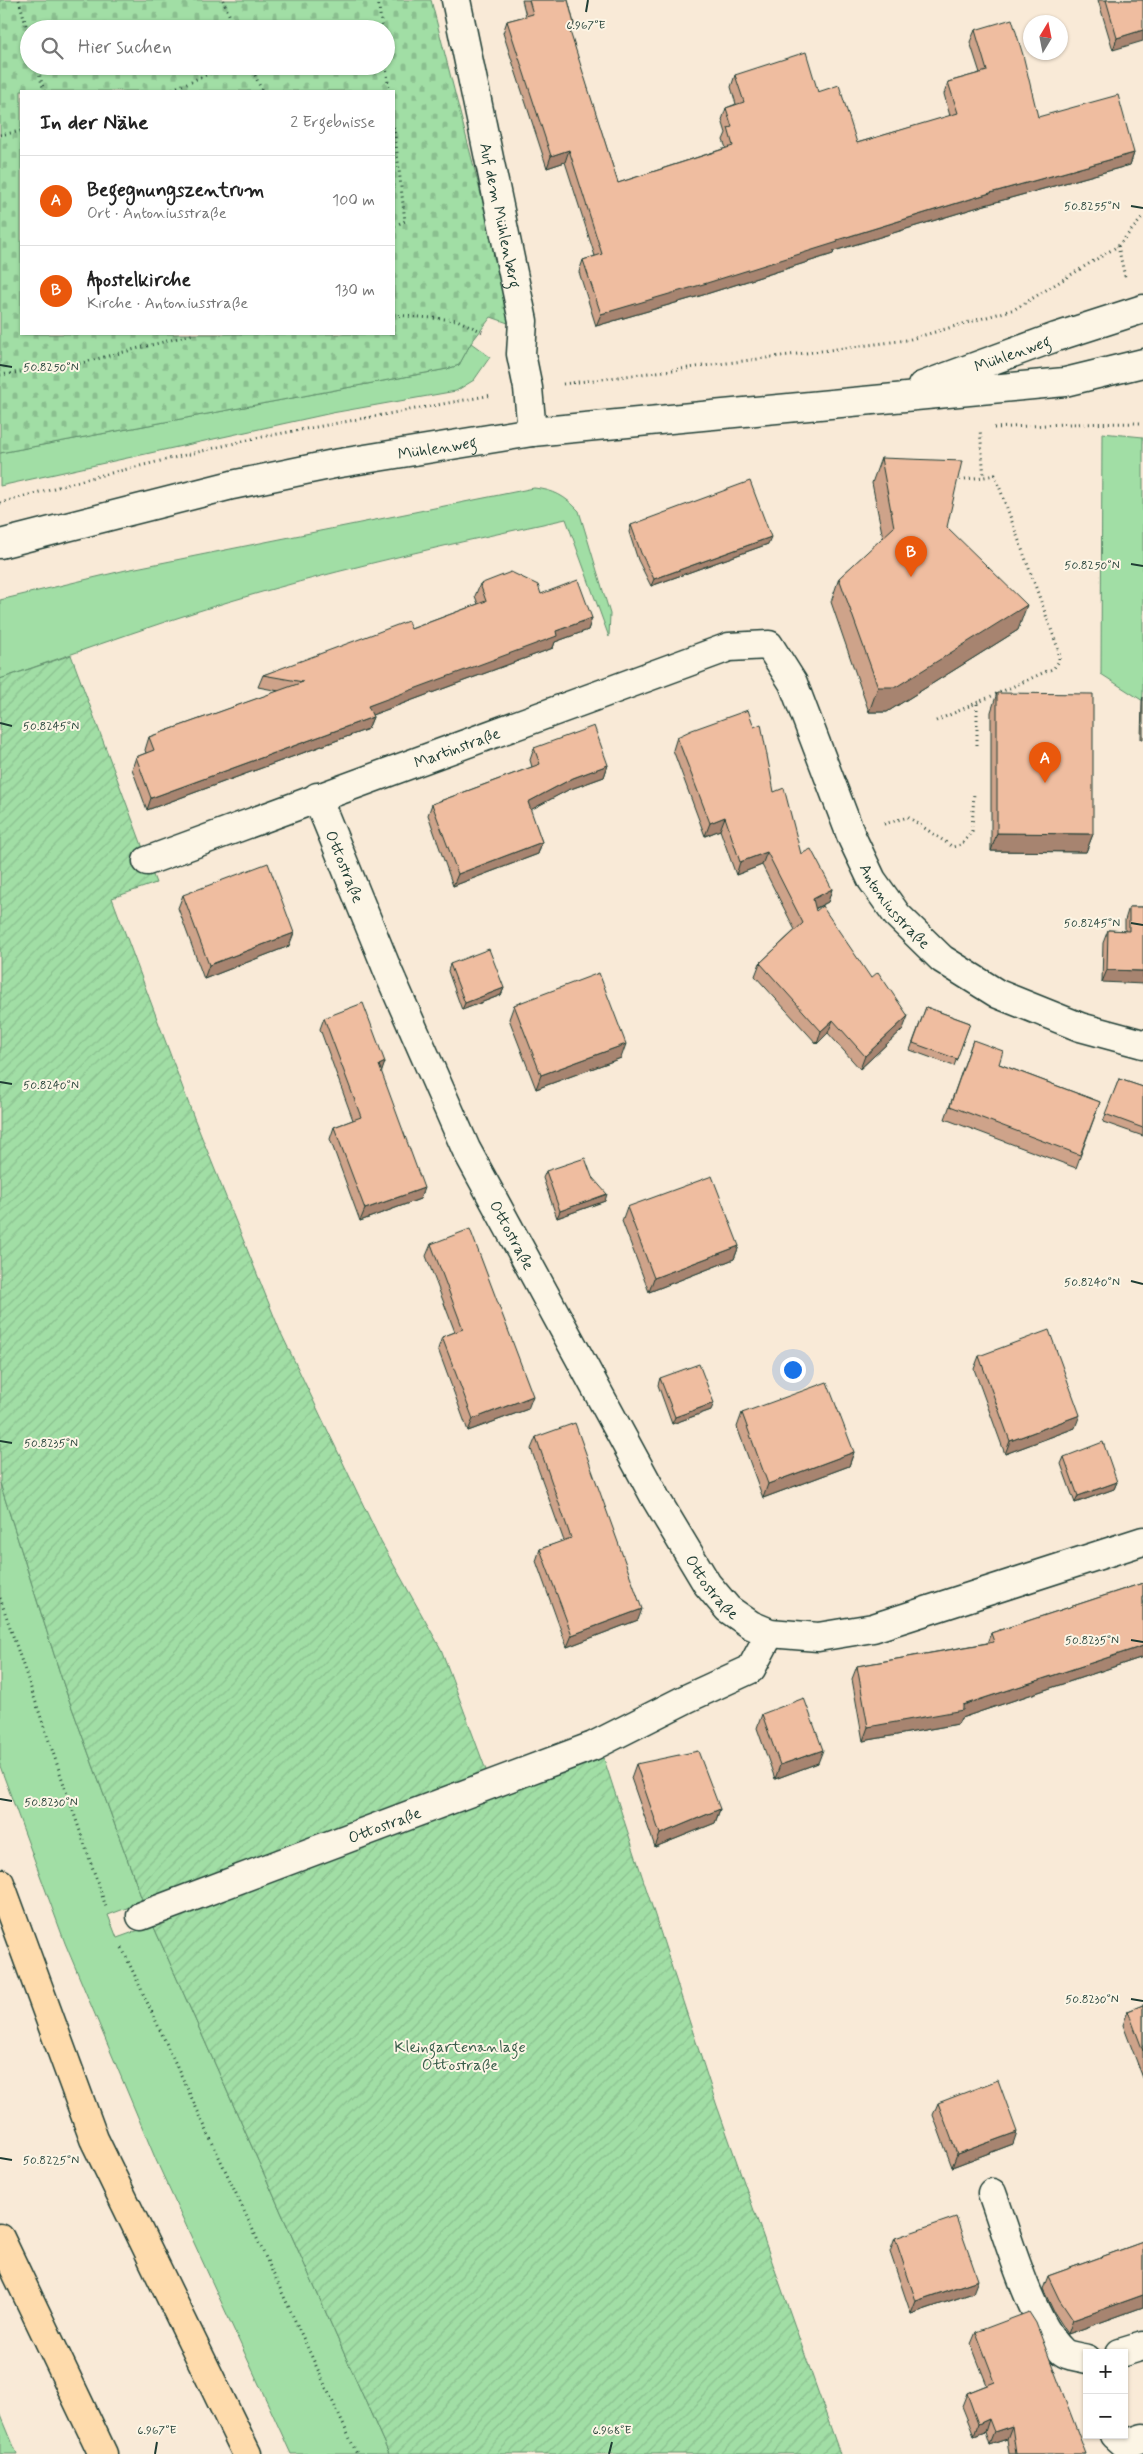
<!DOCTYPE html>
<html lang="de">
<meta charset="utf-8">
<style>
body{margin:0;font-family:Mynerve,sans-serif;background:#f6f6f6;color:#222}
.controls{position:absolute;right:15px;bottom:15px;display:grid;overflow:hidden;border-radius:0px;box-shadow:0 1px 4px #0004}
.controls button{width:45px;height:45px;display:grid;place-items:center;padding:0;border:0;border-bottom:1px solid #e0e0e0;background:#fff;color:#222;font:25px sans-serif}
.compass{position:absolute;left:1023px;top:15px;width:45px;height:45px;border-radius:50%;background:#fff;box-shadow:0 1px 4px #0004;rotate:10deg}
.you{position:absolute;left:792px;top:1369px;width:18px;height:18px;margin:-12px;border:4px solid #fff;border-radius:50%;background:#1a73e8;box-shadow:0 0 0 8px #1a73e833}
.badge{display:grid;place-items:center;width:32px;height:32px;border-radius:50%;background:#ea580c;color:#fff;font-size:16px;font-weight:700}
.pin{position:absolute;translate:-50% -41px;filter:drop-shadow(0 1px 2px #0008)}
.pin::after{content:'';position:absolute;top:26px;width:18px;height:15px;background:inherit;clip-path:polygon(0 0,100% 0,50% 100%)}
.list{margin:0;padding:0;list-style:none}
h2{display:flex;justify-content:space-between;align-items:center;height:65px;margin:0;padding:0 20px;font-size:21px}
h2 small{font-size:16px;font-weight:400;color:#767676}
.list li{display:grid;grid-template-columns:32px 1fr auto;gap:15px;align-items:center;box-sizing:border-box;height:90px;padding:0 20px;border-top:1px solid #e0e0e0}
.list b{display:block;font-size:19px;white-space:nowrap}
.list p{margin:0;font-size:16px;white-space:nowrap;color:#767676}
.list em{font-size:16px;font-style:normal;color:#767676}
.icon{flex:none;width:28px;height:28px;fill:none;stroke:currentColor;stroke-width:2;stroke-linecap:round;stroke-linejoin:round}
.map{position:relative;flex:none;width:1143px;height:2454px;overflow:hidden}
.search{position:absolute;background:#fff;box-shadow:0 1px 4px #0004;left:20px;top:20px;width:375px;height:55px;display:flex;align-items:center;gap:12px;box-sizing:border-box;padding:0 18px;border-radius:28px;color:#767676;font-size:19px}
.panel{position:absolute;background:#fff;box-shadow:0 1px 4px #0004;left:20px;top:90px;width:375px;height:245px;border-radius:0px}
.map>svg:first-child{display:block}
.grass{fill:#a1dea5;stroke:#608e6c}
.cemetery{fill:url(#cemetery-stones);stroke:#608e6c;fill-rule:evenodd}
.garden{fill:url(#garden-furrows);stroke:#608e6c}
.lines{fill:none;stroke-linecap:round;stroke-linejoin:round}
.minor-casing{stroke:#1f3d34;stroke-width:31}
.highway-casing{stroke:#1f3d34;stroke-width:31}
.path{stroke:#1f3d34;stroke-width:3;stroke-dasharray:1 4;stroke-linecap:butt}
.minor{stroke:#fcf5e5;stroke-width:28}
.highway{stroke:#fedbac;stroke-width:28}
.wall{fill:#cea38a;stroke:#1f3d34}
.shaded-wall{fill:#a78470;stroke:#1f3d34}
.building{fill:#efbda0;stroke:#1f3d34}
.ticks{fill:none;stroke:#1f3d34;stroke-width:2}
.labels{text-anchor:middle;stroke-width:4;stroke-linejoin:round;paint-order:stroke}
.street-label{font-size:16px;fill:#1f3d34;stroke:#fcf5e5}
.park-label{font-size:16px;fill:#395d4b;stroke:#fcf5e5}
.ticks-label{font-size:12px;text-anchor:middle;fill:#1f3d34;stroke:#fcf5e5;stroke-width:4;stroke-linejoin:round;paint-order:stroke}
</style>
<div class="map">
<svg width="1143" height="2454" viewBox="0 0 1143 2454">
<defs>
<pattern id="cemetery-stones" width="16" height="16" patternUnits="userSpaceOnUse" patternTransform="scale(1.25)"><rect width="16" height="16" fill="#a1dea5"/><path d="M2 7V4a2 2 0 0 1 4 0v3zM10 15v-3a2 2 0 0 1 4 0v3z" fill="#8abf8f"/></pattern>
<pattern id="garden-furrows" width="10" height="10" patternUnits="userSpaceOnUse" patternTransform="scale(1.25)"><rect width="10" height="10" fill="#a1dea5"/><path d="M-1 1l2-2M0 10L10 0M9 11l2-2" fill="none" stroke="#8abf8f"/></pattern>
</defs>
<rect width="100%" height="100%" fill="#f9ead7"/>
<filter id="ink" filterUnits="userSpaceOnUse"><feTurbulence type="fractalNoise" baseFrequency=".02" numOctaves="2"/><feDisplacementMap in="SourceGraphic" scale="10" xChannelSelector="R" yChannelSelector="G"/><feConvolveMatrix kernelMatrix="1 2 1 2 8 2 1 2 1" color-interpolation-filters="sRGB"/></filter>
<g filter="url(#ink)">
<g class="grass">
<polygon points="471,343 490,357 474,380 456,391 332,413 0,486 0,453 447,369 459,365"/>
<polygon points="1102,433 1143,437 1143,701 1101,674"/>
<path d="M534,488c20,2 31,8 45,23l31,103 -1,23 -43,-118c-103,22 -204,45 -304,73 -89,25 -175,57 -262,87v-79l126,-30z"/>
<polygon points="0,1483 64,1686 143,1902 108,1915 117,1938 153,1925 389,2454 291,2454 156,2160 65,1943 0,1766"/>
<polygon points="0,2413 17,2454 0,2454"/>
</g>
<path class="cemetery" d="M0,0h431l82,319 -5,4 -17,-6 -20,26 -12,22 -12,4 -447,84zM29,29h357v37h-357zM21,91h373v243h-373z"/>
<g class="garden">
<polygon points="71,655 156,883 112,898 194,1118 280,1331 381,1542 441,1649 487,1773 143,1902 64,1686 0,1483 0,679"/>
<polygon points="603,1756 716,2103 840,2454 389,2454 153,1925"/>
</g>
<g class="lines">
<defs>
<g id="minor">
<path id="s1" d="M456,0l67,321 -2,33 7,34 4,44"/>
<path id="s2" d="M922,386l134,-49 87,-28"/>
<path id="s3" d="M0,544l232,-59 102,-21 198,-32 533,-50 78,-19"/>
<path id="s4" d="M317,797l73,179 76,173 190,350 51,85 21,25 23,16 19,8 48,4 55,-9 270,-87"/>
<path id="s5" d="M147,861l582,-214 40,-2 24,38 59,155 20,42 25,35 45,44 56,35 82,33 63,17"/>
<path id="s6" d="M141,1916l452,-170 95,-48 63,-29 19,-36"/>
<path d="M992,2193c15,41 39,129 70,158 5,5 17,6 25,8"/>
<polyline points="1120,2353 1143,2346"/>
<polyline points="1115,2435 1125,2444 1143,2438"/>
</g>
<g id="highway">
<polyline points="0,1883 94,2139 247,2454"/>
<polyline points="0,2238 103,2454"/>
</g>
</defs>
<use href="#minor" class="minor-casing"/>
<use href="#highway" class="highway-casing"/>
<g class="path">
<polyline points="19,0 29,36"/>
<polyline points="223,0 235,29"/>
<polyline points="378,0 382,29"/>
<polyline points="37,66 44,91"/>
<polyline points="251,66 262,91"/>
<polyline points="386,66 389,91"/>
<polyline points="168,91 227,66"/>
<polyline points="394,127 405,221 394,226"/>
<polyline points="0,135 21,131"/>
<polyline points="1118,246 1125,277"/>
<polyline points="394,315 457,320 485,333"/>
<polyline points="0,375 81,363 194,334"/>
<polyline points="563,384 907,340 1015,309 1118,246 1143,217"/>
<polyline points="994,428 1064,424 1143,423"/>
<polyline points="955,480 984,477"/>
<polyline points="0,503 90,478 256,438 492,395"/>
<polyline points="977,704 977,748"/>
<polyline points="936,721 1054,668 1059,661 1059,651 995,475 984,477 980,429"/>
<polyline points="884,824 908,817 953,847 961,845 972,831 974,792"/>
<polyline points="0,1598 106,1907"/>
<polyline points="122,1948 357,2454"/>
</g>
<use href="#minor" class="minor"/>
<use href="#highway" class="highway"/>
</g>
<g class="wall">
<polygon points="522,0 568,0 574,24 570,34 618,183 726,148 723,140 726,133 722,120 726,108 736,104 731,87 735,75 818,92 857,143 950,116 944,94 948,82 980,73 970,42 975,30 1038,117 1134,153 1130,165 985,205 834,251 833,254 703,295 596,326 579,272 583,260 595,256 565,162 547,168 503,33 507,21 526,16"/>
<polygon points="1098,0 1143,0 1113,50"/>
<polygon points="881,458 947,527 1018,630 887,712 869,712 831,602 839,578 883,538 872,483"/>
<polygon points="631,525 768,544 651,586 638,560 629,532"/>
<polygon points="480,584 541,594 592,618 588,630 555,642 553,648 372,715 373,717 368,729 147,810 132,769 136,757 146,753 145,750 149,737 279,691 258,687 263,675 411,629 478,604 475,596"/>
<polygon points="997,693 1093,834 1086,852 991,851 991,712"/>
<polygon points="1143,697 1143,739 1141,739 1142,701"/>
<polygon points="677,737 774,792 801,854 832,889 828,902 815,909 816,911 903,1029 860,1069 828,1033 817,1044 755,976 760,963 795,930 762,865 736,875 720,830 705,836 673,750"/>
<polygon points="534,748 608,765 604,777 568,790 530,810 542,842 538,854 453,886 428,815 432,804 532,767 530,760"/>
<polygon points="183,895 289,946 204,979 178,908"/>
<polygon points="1129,907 1143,907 1102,982 1103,943 1108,930 1125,931 1125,920"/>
<polygon points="450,964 504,988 501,995 462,1010 448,971"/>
<polygon points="514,1005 621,1058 536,1089 509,1019"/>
<polygon points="926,1007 970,1023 954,1066 910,1050"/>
<polygon points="324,1018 385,1062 381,1072 420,1199 360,1221 330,1139 334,1127 353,1120 320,1029"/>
<polygon points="973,1040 999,1064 1100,1102 1076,1168 945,1119"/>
<polygon points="1119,1079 1143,1087 1143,1136 1103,1122"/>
<polygon points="546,1171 592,1177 605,1201 557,1218 543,1178"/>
<polygon points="627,1207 739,1246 734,1259 649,1292 622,1221"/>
<polygon points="431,1244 528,1409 468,1431 438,1349 442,1337 455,1332 426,1256"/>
<polygon points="979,1356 1075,1428 1005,1454 974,1369"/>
<polygon points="660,1378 711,1410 672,1424 658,1385"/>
<polygon points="742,1413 854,1452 849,1466 763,1498 737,1427"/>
<polygon points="536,1437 638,1620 567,1647 536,1561 540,1549 564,1541 531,1449"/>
<polygon points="1064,1457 1117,1482 1114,1489 1075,1503 1061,1464"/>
<polygon points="1143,1583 1143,1657 961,1718 958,1724 863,1741 852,1679 857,1666 987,1643 991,1633"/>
<polygon points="762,1714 818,1763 775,1779 757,1728"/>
<polygon points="636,1764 720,1809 715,1823 655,1847 631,1778"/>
<polygon points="1143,2005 1143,2078 1123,2025 1128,2011"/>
<polygon points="938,2103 1013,2144 952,2167 933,2115"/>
<polygon points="895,2238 973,2293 911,2314 890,2252"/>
<polygon points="1143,2242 1143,2307 1068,2334 1054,2312 1043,2289 1048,2276"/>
<polygon points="976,2332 1086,2454 1009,2454 1007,2439 989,2445 985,2432 974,2436 962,2406 967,2393 987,2385 971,2344"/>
</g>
<g class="shaded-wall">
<polygon points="574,24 570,36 568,25"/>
<polygon points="1143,30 1143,41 1113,50 1117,38"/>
<polygon points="569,150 565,162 547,168 551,156"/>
<polygon points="1134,153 1130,165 985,205 834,251 833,254 703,295 596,326 601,314 837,240 990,193"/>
<polygon points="771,537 768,544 651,586 654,579"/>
<polygon points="1027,605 1018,630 887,712 869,712 878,687"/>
<polygon points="592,618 588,630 555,642 553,648 364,718 368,706 556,631"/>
<polygon points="373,717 368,729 147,810 151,798"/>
<polygon points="608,765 604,777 568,790 523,814 528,802 573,778"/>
<polygon points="725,817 720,830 705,836 710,823"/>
<polygon points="997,833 1093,834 1086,852 991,851"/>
<polygon points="542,842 538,854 453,886 458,874"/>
<polygon points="767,852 762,865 736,875 740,862"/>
<polygon points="832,889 828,902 808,912 813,899"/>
<polygon points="294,933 289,946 204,979 209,965"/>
<polygon points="1107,970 1143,971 1143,984 1102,982"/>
<polygon points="504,988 501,995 462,1010 465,1003"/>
<polygon points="908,1016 903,1029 860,1069 865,1056"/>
<polygon points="833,1020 828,1033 817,1044 821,1031"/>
<polygon points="626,1044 621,1058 536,1089 541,1075"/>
<polygon points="385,1062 381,1074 379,1065"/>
<polygon points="424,1188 420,1199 360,1221 365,1209"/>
<polygon points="607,1194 605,1201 557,1218 560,1211"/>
<polygon points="739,1246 734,1259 649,1292 654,1278"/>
<polygon points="533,1396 528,1409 468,1431 473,1419"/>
<polygon points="714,1403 711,1410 672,1424 675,1417"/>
<polygon points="1080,1415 1075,1428 1005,1454 1010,1441"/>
<polygon points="854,1452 849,1466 763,1498 768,1484"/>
<polygon points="1117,1482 1114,1489 1075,1503 1078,1496"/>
<polygon points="642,1609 638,1620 567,1647 572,1635"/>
<polygon points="1143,1646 1143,1657 961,1718 958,1724 863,1741 868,1727 963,1705"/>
<polygon points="823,1750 818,1763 775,1779 780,1765"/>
<polygon points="720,1809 715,1823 655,1847 660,1834"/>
<polygon points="1017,2132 1013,2144 952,2167 957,2154"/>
<polygon points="978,2280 973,2293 911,2314 916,2301"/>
<polygon points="1143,2295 1143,2307 1068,2334 1073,2320"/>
<polygon points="989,2419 985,2432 974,2436 978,2424"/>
<polygon points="1012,2426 1007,2439 989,2445 994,2432"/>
</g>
<g class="building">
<polygon points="529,0 568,0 574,24 568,25 618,183 733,146 728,128 732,127 726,108 744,102 735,75 806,52 818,92 839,85 857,143 958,113 948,82 987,71 975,30 1012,19 1023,55 1038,117 1118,95 1134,153 990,193 837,240 838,242 707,283 601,314 583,260 602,254 569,150 551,156 507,21 533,14"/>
<polygon points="1106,0 1143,0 1143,30 1117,38"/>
<polygon points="881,458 962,461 947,527 1027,605 896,687 878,687 839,578 894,527"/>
<polygon points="750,481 771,537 654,579 641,553 631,525"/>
<polygon points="511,572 538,585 541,594 578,580 592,618 556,631 557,636 368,706 373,717 151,798 136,757 154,750 149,737 303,682 263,675 408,621 411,629 486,601 480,584"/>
<polygon points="997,693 1093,694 1093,834 997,833"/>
<polygon points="748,710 754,727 761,724 774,792 784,788 801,854 811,849 832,889 813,899 816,911 822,906 871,978 878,972 908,1016 865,1056 833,1020 821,1031 760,963 803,923 767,852 740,862 725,817 710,823 677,737 692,730"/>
<polygon points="594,726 608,765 573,778 528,802 542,842 458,874 432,804 540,764 534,748"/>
<polygon points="268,863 294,933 209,965 183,895"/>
<polygon points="1129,907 1143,907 1143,971 1107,970 1108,930 1129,931"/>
<polygon points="489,949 504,988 465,1003 450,964"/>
<polygon points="599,973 626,1044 541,1075 514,1005"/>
<polygon points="363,1003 385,1062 379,1065 424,1188 365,1209 334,1127 361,1117 324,1018"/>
<polygon points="926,1007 970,1023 957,1059 913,1043"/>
<polygon points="973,1040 1003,1051 999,1064 1100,1102 1080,1155 950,1106"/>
<polygon points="1119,1079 1143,1087 1143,1128 1105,1114"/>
<polygon points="585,1158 592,1177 607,1194 560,1211 546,1171"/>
<polygon points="712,1176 739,1246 654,1278 627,1207"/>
<polygon points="470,1229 533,1396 473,1419 442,1337 463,1329 431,1244"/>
<polygon points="1049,1330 1080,1415 1010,1441 979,1356"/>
<polygon points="699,1364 714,1403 675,1417 660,1378"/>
<polygon points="827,1382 854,1452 768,1484 742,1413"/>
<polygon points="575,1423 642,1609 572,1635 540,1549 571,1538 536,1437"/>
<polygon points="1103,1442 1117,1482 1078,1496 1064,1457"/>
<polygon points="1143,1583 1143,1646 963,1705 963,1710 868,1727 857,1666 994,1642 991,1633"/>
<polygon points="804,1698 823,1750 780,1765 762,1714"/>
<polygon points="698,1751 720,1809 660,1834 636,1764"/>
<polygon points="1143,2005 1143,2051 1128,2011"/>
<polygon points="998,2080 1017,2132 957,2154 938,2103"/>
<polygon points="956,2217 978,2280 916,2301 895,2238"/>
<polygon points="1143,2242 1143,2295 1073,2320 1059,2299 1048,2276"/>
<polygon points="1029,2312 1036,2323 1086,2454 1016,2454 1012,2426 994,2432 989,2419 978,2424 967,2393 995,2382 976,2332"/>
</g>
</g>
<path class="ticks" d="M586,12l2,-12M1131,206l12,2M0,365l12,2M1131,564l12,2M0,723l12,3M1131,923l12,2M0,1082l12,2M1131,1281l12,3M0,1441l12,2M1131,1640l12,2M0,1799l12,2M1131,1999l12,2M0,2158l12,2M155,2454l2,-12M609,2454l3,-12"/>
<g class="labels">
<g class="street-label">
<text dy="6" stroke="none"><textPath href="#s1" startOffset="220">Auf dem Mühlenberg</textPath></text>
<text dy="6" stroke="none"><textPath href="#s2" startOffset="96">Mühlenweg</textPath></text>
<text dy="6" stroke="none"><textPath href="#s3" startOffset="448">Mühlenweg</textPath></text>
<text dy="6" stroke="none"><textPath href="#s5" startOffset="330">Martinstraße</textPath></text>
<text dy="6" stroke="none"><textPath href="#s4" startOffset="75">Ottostraße</textPath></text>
<text dy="6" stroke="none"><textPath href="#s5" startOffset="952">Antoniusstraße</textPath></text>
<text dy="6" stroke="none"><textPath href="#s4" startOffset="480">Ottostraße</textPath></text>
<text dy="6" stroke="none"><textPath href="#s4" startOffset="885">Ottostraße</textPath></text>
<text dy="6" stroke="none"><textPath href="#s6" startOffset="260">Ottostraße</textPath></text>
</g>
<g class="park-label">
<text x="460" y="2052">Kleingartenanlage<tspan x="460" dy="18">Ottostraße</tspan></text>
</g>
</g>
<g class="ticks-label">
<text x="586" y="29">6.967°E</text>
<text x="1092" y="210">50.8255°N</text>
<text x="51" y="371">50.8250°N</text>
<text x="1092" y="569">50.8250°N</text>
<text x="51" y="730">50.8245°N</text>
<text x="1092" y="927">50.8245°N</text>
<text x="51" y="1089">50.8240°N</text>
<text x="1092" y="1286">50.8240°N</text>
<text x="51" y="1447">50.8235°N</text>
<text x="1092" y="1644">50.8235°N</text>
<text x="51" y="1806">50.8230°N</text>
<text x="1092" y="2003">50.8230°N</text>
<text x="51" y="2164">50.8225°N</text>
<text x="157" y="2434">6.967°E</text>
<text x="612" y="2434">6.968°E</text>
</g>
</svg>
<div class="controls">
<button>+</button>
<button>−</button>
</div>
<svg class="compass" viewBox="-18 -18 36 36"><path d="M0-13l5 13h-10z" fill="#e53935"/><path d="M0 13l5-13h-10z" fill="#767676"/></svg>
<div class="you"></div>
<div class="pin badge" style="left:1045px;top:783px">A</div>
<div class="pin badge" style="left:911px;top:577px">B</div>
<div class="search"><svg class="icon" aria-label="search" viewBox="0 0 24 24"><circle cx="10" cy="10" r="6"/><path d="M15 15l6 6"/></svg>Hier suchen</div>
<section class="panel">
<h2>In der Nähe<small>2 Ergebnisse</small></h2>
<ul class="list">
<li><span class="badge">A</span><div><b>Begegnungszentrum</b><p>Ort · Antoniusstraße</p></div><em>100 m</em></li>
<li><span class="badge">B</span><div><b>Apostelkirche</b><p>Kirche · Antoniusstraße</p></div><em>130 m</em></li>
</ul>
</section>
</div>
